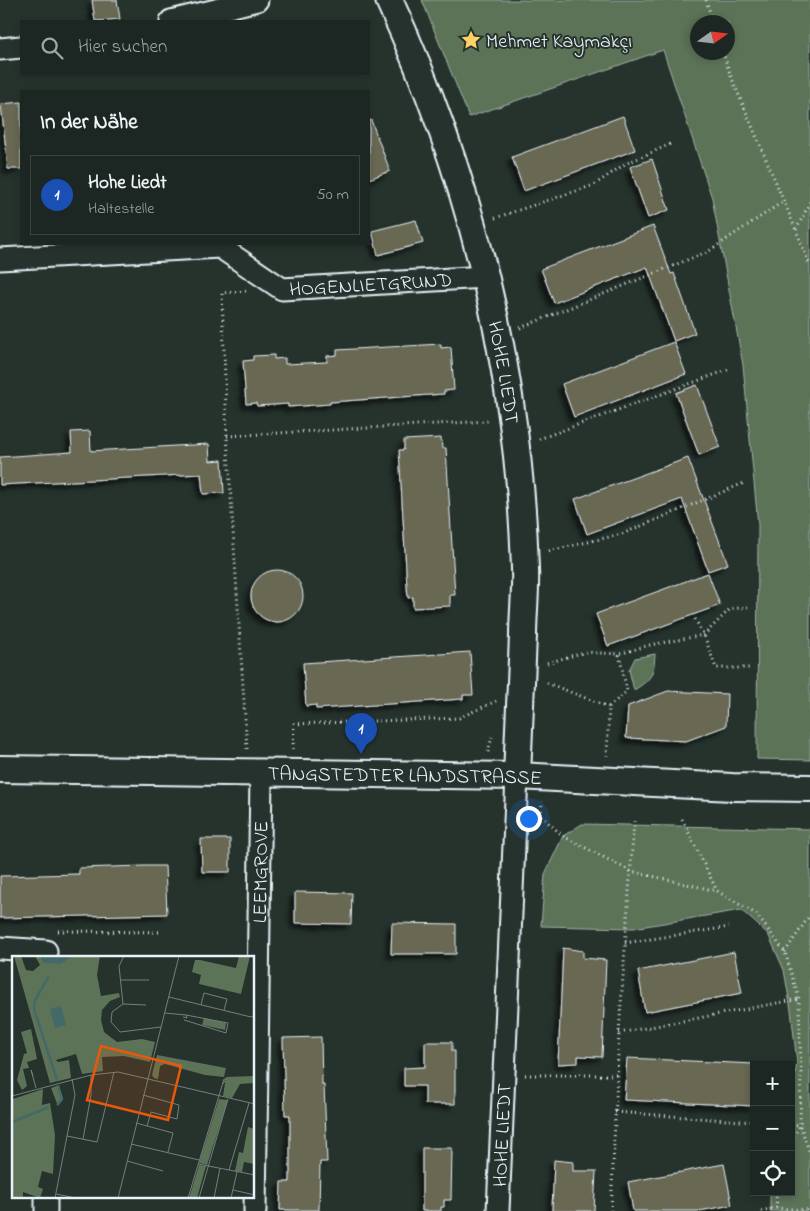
<!DOCTYPE html>
<html lang="de">
<meta charset="utf-8">
<style>
body{margin:0;font-family:"Indie Flower",sans-serif;background:#252e2a;color:#f1f3f6}
.controls{position:absolute;right:15px;bottom:15px;display:grid;overflow:hidden;border-radius:0px;box-shadow:0 2px 8px #0003}
.controls button{width:45px;height:45px;display:grid;place-items:center;padding:0;border:0;border-bottom:1px solid #3a4340;background:#1c2622;color:#f1f3f6;font:25px sans-serif}
.compass{position:absolute;left:690px;top:15px;width:45px;height:45px;border-radius:50%;background:#1c2622;box-shadow:0 2px 8px #0003;rotate:76deg}
.you{position:absolute;left:528px;top:818px;width:18px;height:18px;margin:-12px;border:4px solid #fff;border-radius:50%;background:#1a73e8;box-shadow:0 0 0 8px #1a73e833}
.badge{display:grid;place-items:center;width:32px;height:32px;border-radius:50%;background:#ffd166;color:#fff;font-size:16px;font-weight:700}
.pin{position:absolute;translate:-50% -41px;filter:drop-shadow(0 1px 2px #0008)}
.pin::after{content:'';position:absolute;top:26px;width:18px;height:15px;background:inherit;clip-path:polygon(0 0,100% 0,50% 100%)}
.list{margin:0;padding:0;list-style:none}
h2{display:flex;justify-content:space-between;align-items:center;height:65px;margin:0;padding:0 20px;font-size:21px}
h2 small{font-size:16px;font-weight:400;color:#a0a5a5}
.list li{display:grid;grid-template-columns:32px 1fr auto;gap:15px;align-items:center;box-sizing:border-box;height:80px;margin:0 10px 10px;padding:0 10px;border:1px solid #3a4340;border-radius:0px}
.list b{display:block;font-size:19px;white-space:nowrap}
.list p{margin:0;font-size:16px;white-space:nowrap;color:#a0a5a5}
.list em{font-size:16px;font-style:normal;color:#a0a5a5}
.icon{flex:none;width:28px;height:28px;fill:none;stroke:currentColor;stroke-width:2;stroke-linecap:round;stroke-linejoin:round}
.map{position:relative;flex:none;width:810px;height:1211px;overflow:hidden}
.search{position:absolute;background:#1c2622;box-shadow:0 2px 8px #0003;left:20px;top:20px;width:350px;height:55px;display:flex;align-items:center;gap:12px;box-sizing:border-box;padding:0 18px;border-radius:0px;color:#a0a5a5;font-size:19px}
.panel{position:absolute;background:#1c2622;box-shadow:0 2px 8px #0003;left:20px;top:90px;width:350px;height:155px;border-radius:0px}
.map>svg:first-child{display:block}
.green{fill:#5c7358;stroke:#a2b2a8;fill-rule:evenodd}
.building{fill:#696753;stroke:#e8f1f8;filter:url(#shadow)}
.lines{fill:none;stroke-linecap:round;stroke-linejoin:round}
.minor-casing{stroke:#e8f1f8;stroke-width:25}
.tertiary-casing{stroke:#e8f1f8;stroke-width:30}
.path{stroke:#e8f1f8;stroke-width:3;stroke-dasharray:1 4;stroke-linecap:butt}
.minor{stroke:#26332d;stroke-width:21}
.tertiary{stroke:#26332d;stroke-width:26}
.labels{text-anchor:middle;stroke-width:4;stroke-linejoin:round;paint-order:stroke}
.poi-label{font-size:20px;fill:#e8f1f8;stroke:#26332d;text-anchor:start}
.street-label{font-size:20px;fill:#e8f1f8;stroke:#26332d}
.inset-river{fill:none;stroke:#446969;stroke-width:2.5}
.inset-road{fill:none;stroke:#747f7e;stroke-width:1}
.view{fill:#e8590c;fill-opacity:0.15;stroke:#e8590c;stroke-width:2.5}
.inset-edge{fill:none;stroke:#e8f1f8;stroke-width:2.5}
</style>
<div class="map">
<svg width="810" height="1211" viewBox="0 0 810 1211">
<defs>
<filter id="shadow"><feDropShadow dx="-4.5" dy="4.5" stdDeviation="2.5" flood-color="#0009"/></filter>
</defs>
<rect width="100%" height="100%" fill="#26332d"/>
<filter id="ink" filterUnits="userSpaceOnUse"><feTurbulence type="fractalNoise" baseFrequency=".02" numOctaves="2"/><feDisplacementMap in="SourceGraphic" scale="10" xChannelSelector="R" yChannelSelector="G"/><feConvolveMatrix kernelMatrix="1 2 1 2 8 2 1 2 1" color-interpolation-filters="sRGB"/></filter>
<g filter="url(#ink)">
<g class="green">
<path d="M422,0h388v760l-53,-1 1,-234 -15,-160 -31,-167 -49,-148 -194,67zM698,22h30v30h-30z"/>
<path d="M655,654c-1,20 -3,25 -21,36l-5,-20 6,-12z"/>
<polygon points="582,824 810,829 810,1211 770,1211 770,1192 791,1192 791,1096 797,1063 791,1010 784,970 768,934 741,910 634,928 541,926 545,874 563,836"/>
</g>
<g class="building">
<polygon points="92,0 117,0 120,19 95,21"/>
<polygon points="21,102 21,169 8,169 1,104"/>
<polygon points="623,116 635,150 524,191 512,157"/>
<polygon points="371,120 390,171 369,179 369,121"/>
<polygon points="652,159 669,210 648,218 630,167"/>
<polygon points="416,220 423,243 378,255 372,231"/>
<polygon points="653,226 671,274 674,273 695,333 674,341 647,267 554,303 541,269"/>
<polygon points="674,342 686,374 574,417 562,384"/>
<polygon points="441,344 441,348 451,347 454,390 444,391 444,394 330,402 330,404 288,407 288,404 257,406 256,403 246,404 243,361 253,360 253,356 274,355 274,359 285,358 285,364 327,362 327,356 337,355 337,350"/>
<polygon points="697,385 720,447 699,455 676,393"/>
<polygon points="90,431 91,451 209,444 210,461 222,460 224,493 203,494 201,474 0,485 0,457 72,452 71,432"/>
<polygon points="441,438 442,448 446,448 455,595 450,595 450,606 413,608 413,597 408,598 407,586 399,450 404,450 404,440"/>
<polygon points="688,458 728,564 708,571 682,499 587,534 575,499"/>
<circle cx="277" cy="596" r="26"/>
<polygon points="708,573 720,605 608,646 596,614"/>
<polygon points="470,652 473,695 463,695 463,699 316,709 316,705 306,706 303,663"/>
<polygon points="668,691 727,694 726,726 686,741 626,738 628,706"/>
<polygon points="201,839 230,839 230,872 202,872"/>
<polygon points="144,866 165,866 167,914 0,918 0,876 79,874 79,868"/>
<polygon points="295,892 352,893 351,924 295,923"/>
<polygon points="392,923 456,924 456,954 391,954"/>
<polygon points="563,948 583,951 583,958 606,960 602,1057 578,1056 578,1063 558,1064"/>
<polygon points="734,952 742,993 645,1012 638,971"/>
<polygon points="321,1037 322,1085 324,1085 327,1162 320,1162 319,1210 280,1210 281,1182 290,1182 290,1115 285,1115 283,1038"/>
<polygon points="425,1042 452,1042 452,1051 455,1051 455,1104 425,1104 425,1086 404,1086 404,1068 425,1067"/>
<polygon points="627,1058 754,1064 754,1106 624,1100"/>
<polygon points="422,1148 452,1148 451,1200 444,1200 444,1207 441,1207 441,1211 422,1211"/>
<polygon points="554,1160 573,1162 573,1171 596,1171 594,1211 552,1211"/>
<polygon points="724,1164 732,1205 699,1211 633,1211 628,1182"/>
</g>
<g class="lines">
<defs>
<g id="minor">
<polyline points="171,21 257,0"/>
<polyline points="0,49 21,47"/>
<path id="s1" d="M0,259l220,-12 62,42 203,-12"/>
<polyline points="0,948 46,951 46,957"/>
<polyline points="46,1211 46,1197"/>
<path id="s2" d="M255,1211l6,-437"/>
<path id="s3" d="M498,1211l19,-435"/>
</g>
<g id="tertiary">
<path id="s4" d="M389,0c82,177 130,373 136,568 1,23 -2,46 -2,68 -2,47 -4,94 -6,140"/>
<path id="s5" d="M0,769l517,7 215,11 78,1"/>
</g>
</defs>
<use href="#minor" class="minor-casing"/>
<use href="#tertiary" class="tertiary-casing"/>
<g class="path">
<polyline points="706,0 713,22"/>
<polyline points="723,52 730,74 796,230"/>
<polyline points="810,202 796,230 810,266"/>
<polyline points="495,218 594,185 625,164 673,143"/>
<polyline points="246,291 222,293 227,436 247,749"/>
<polyline points="520,328 709,251 784,201"/>
<polyline points="227,436 488,421"/>
<polyline points="539,439 730,369"/>
<polyline points="549,551 622,534 744,483"/>
<polyline points="695,619 704,635 716,668 749,668"/>
<polyline points="547,663 585,652 619,654 650,645 704,635 730,609 748,607"/>
<polyline points="547,683 609,707 607,756"/>
<polyline points="609,707 627,691 619,654"/>
<polyline points="293,749 294,724 459,718 496,701"/>
<polyline points="488,752 492,737"/>
<polyline points="541,816 542,801"/>
<polyline points="536,817 541,816 563,836 630,871 717,891 756,914 785,952 799,999 801,1073 800,1125 791,1141"/>
<polyline points="682,819 717,891"/>
<polyline points="58,931 163,932"/>
<polyline points="625,943 729,927"/>
<polyline points="785,952 810,915"/>
<polyline points="619,1033 799,999"/>
<polyline points="525,1075 617,1075"/>
<polyline points="615,1112 754,1122"/>
<polyline points="791,1124 800,1125 810,1153"/>
<polyline points="776,1192 777,1211"/>
<polyline points="611,1211 619,1033 634,821"/>
<polyline points="761,1211 776,1208 810,1210"/>
</g>
<use href="#minor" class="minor"/>
<use href="#tertiary" class="tertiary"/>
</g>
</g>
<defs>
<symbol id="sight-bare" viewBox="-9 -9 18 18"><path d="M0-6L1.8-2.2L6-1.7L2.9 1.2L3.7 5.4L0 3.3L-3.7 5.4L-2.9 1.2L-6-1.7L-1.8-2.2Z" fill="#ffd166" stroke="#26332d" stroke-width="2.5" paint-order="stroke"/></symbol>
</defs>
<g fill-rule="evenodd">
<use href="#sight-bare" x="457" y="26" width="28" height="28"/>
</g>
<g class="labels">
<g class="poi-label">
<text x="486" y="47">Mehmet Kaymakçı</text>
</g>
<g class="street-label">
<text dy="7" stroke="none"><textPath href="#s1" startOffset="384">HOGENLIETGRUND</textPath></text>
<text dy="7" stroke="none"><textPath href="#s4" startOffset="391">HOHE LIEDT</textPath></text>
<text dy="7" stroke="none"><textPath href="#s5" startOffset="405">TANGSTEDTER LANDSTRASSE</textPath></text>
<text dy="7" stroke="none"><textPath href="#s2" startOffset="339">LEEMGROVE</textPath></text>
<text dy="7" stroke="none"><textPath href="#s3" startOffset="76">HOHE LIEDT</textPath></text>
</g>
</g>
<g transform="translate(12 956)">
<rect width="242" height="242" fill="#26332d"/>
<path d="M2,0h7l5,14 7,1 7,-6 -5,-9h5l5,7 27,-7h28l-3,19 4,21 18,-3 1,4 -10,4 -8,9 -1,10 3,12 13,10 25,-3 13,3 -5,20 -26,-6 -22,1 1,14 -21,3 -6,-20 -20,6 2,2 11,-2 2,18 -21,5zM227,0h11l-9,38 -42,-10 2,-9 -9,-3 3,-12h5l36,8zM192,62l22,5 -1,7 -23,-5zM19,73l6,30 -10,3 2,6 -6,1 4,17 -5,4 -5,-10 7,-26 3,-1 -6,-21zM145,99l69,13 -2,9 -19,-2 -40,-11 -5,2 -2,13 -4,-1 -2,-3zM242,120v7l-14,1 -8,14 -9,-2 3,-19zM47,129l4,14 -5,7 -7,-18zM31,133l-1,16 8,-2 5,32 -2,39 -11,-3 -4,16 5,2 -3,9 -17,-6v6h-11l1,-99zM207,143l9,1 -21,65 -8,-2zM236,171l6,2v35l-10,-2 -2,10 -7,-1 4,-19 4,1zM187,209l7,1 -9,32h-8z" fill="#5c7358"/>
<path d="M28,0h32l-11,8 -16,-1zM49,50l5,19 -11,3 -5,-19z" fill="#446969"/>
<path class="inset-river" d="M37,20l-14,24 -1,9 23,71M45,149l5,-6 -4,-13M0,166l37,-15"/>
<path class="inset-road" d="M112,0l-5,10 4,38 -11,8 -1,10 9,10 41,-5M109,24h28M157,41l82,20 4,-2M111,48l23,1M189,49l3,-12 23,6 -3,11M153,57l21,2 1,3 -4,-1M172,64l42,13 2,-10 -42,-8M21,120l-2,-6 5,18M131,139l36,10 -2,14 -26,-7 -4,14M0,140l79,-21 27,-3 137,32M124,167l37,10 -5,19M55,180l30,6 17,-70M71,183l8,-44v-20M119,188l68,16M115,205l36,10M186,208l57,11M217,214l20,-67M221,234l22,5M44,238l20,4M43,242l20,-103 -3,-16M106,242l61,-242M176,242l36,-119h2l-3,5M187,242l29,-99M202,242l6,-30M219,242l6,-26"/>
<path class="view" d="M89,90l80,20 -13,54 -81,-20z"/>
<rect width="242" height="242" class="inset-edge"/>
</g>
</svg>
<div class="controls">
<button>+</button>
<button>−</button>
<button><svg class="icon" aria-label="locate" viewBox="0 0 24 24"><circle cx="12" cy="12" r="6"/><path d="M12 2v4M12 18v4M2 12h4M18 12h4"/></svg></button>
</div>
<svg class="compass" viewBox="-18 -18 36 36"><path d="M0-13l5 13h-10z" fill="#e53935"/><path d="M0 13l5-13h-10z" fill="#a0a5a5"/></svg>
<div class="you"></div>
<div class="pin badge" style="left:361px;top:754px;background:#1a4fb4">1</div>
<div class="search"><svg class="icon" aria-label="search" viewBox="0 0 24 24"><circle cx="10" cy="10" r="6"/><path d="M15 15l6 6"/></svg>Hier suchen</div>
<section class="panel">
<h2>In der Nähe<small></small></h2>
<ul class="list">
<li><span class="badge" style="background:#1a4fb4">1</span><div><b>Hohe Liedt</b><p>Haltestelle</p></div><em>50 m</em></li>
</ul>
</section>
</div>
